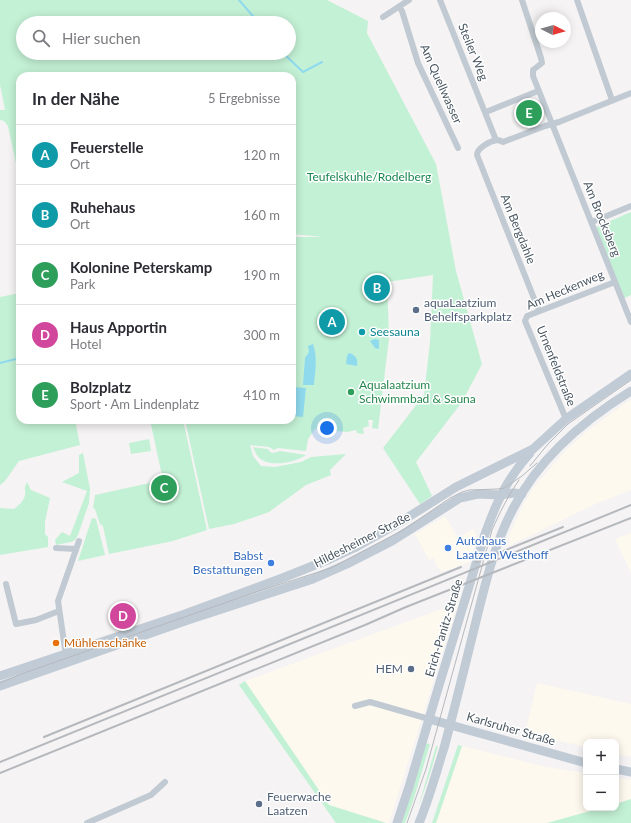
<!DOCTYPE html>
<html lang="de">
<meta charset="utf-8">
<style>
body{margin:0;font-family:Lato,sans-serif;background:#f7f7f7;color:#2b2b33}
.controls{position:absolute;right:12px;bottom:12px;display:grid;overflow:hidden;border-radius:8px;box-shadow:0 2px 10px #0003}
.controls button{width:36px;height:36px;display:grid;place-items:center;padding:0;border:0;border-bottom:1px solid #e1e1e2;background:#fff;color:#2b2b33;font:20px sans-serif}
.compass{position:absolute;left:535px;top:12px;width:36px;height:36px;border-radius:50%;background:#fff;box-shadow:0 2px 10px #0003;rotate:96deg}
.you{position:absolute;left:327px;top:428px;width:14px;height:14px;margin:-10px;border:3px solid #fff;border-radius:50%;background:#1a73e8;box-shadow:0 0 0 6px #1a73e833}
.badge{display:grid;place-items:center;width:26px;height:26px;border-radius:50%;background:#d93025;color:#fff;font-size:13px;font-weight:700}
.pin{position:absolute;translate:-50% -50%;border:2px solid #fff;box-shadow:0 1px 4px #0006}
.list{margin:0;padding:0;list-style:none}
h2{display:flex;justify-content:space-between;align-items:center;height:52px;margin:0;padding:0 16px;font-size:17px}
h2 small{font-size:13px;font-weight:400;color:#7c7c81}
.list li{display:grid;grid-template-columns:26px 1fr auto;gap:12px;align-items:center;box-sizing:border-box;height:60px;padding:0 16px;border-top:1px solid #e1e1e2}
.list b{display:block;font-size:15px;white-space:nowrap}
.list p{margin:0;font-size:13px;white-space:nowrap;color:#7c7c81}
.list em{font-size:13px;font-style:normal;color:#7c7c81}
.icon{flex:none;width:22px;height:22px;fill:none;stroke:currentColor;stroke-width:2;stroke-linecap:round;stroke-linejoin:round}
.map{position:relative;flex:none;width:631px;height:823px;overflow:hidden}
.search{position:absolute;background:#fff;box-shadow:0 2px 10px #0003;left:16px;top:16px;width:280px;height:44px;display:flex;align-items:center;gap:10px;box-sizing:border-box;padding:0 14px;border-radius:22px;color:#7c7c81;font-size:15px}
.panel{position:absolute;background:#fff;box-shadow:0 2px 10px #0003;left:16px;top:72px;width:280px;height:352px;border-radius:12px}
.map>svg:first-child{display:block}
.commercial{fill:#fdf9ef}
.green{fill:#c3f1d5;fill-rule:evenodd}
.water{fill:#90daee}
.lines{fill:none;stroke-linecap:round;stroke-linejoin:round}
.stream{stroke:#90daee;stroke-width:2}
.street{stroke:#c1cad2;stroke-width:6}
.secondary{stroke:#c1cbd6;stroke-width:9}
.tram{stroke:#b5b8bd;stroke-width:1}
.rail{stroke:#b5b8bd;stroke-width:2}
.service-dot{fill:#5c6f8a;stroke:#fff;stroke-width:1.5}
.culture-dot{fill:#0f9aa8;stroke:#fff;stroke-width:1.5}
.leisure-dot{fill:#2e9e5b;stroke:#fff;stroke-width:1.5}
.shop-dot{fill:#3f7fe0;stroke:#fff;stroke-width:1.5}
.food-dot{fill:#e8710a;stroke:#fff;stroke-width:1.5}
.labels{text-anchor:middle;stroke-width:3;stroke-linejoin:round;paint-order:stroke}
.street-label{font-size:12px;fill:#4a5661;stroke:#fff}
.park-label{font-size:12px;fill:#17864f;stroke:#fff}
.service-label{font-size:12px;fill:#4e5e75;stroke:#fff;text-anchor:start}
.culture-label{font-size:12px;fill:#0d838f;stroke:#fff;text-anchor:start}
.leisure-label{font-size:12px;fill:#27864d;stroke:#fff;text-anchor:start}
.shop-label{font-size:12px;fill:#366cbe;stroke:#fff;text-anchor:start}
.food-label{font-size:12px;fill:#c56008;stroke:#fff;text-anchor:start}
</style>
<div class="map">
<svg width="631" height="823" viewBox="0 0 631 823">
<rect width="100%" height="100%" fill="#f5f3f3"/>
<g class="commercial">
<polygon points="631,399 631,490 593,505 509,546 509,536 521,509 533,488 566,450 585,433"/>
<polygon points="445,516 458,538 473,529 477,536 470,562 441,572 433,558 429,560 415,534"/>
<polygon points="631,533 631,573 615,539"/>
<polygon points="458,603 389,823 386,823 329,805 245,681"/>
<polygon points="537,683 631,704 631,757 616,754 616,742 586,742 586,747 525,733"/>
<polygon points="462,746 546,767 586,773 586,808 601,808 547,823 436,823"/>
<polygon points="616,778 631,780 631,799 616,804"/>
</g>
<g class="green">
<path d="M0,0h327l41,21 -1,12 69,131 20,107 26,93 -20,38 -46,60 16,34 -12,8 -37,-56 41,-53 6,-53 3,-67 -46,7 2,56 -11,91 -6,-1 1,-8h-5l1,6 -6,2 1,6 -7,-1 -1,-3 -9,2 -32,-3 -7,10 -2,12 -28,-3 -4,2 -5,-3 -19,-2 3,11 8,10 14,1 26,-5 10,-5 35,-3 -16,16 1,5 -25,10 -37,27 -35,12 -25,5 -24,-109h107v-183h31l-31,-3v-158h-272v106l-12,-56 -4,-5 -4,-1v-10h5l-5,-25zM23,23h266v30h-266z"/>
<polygon points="531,103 537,119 527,124 520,107"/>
<polygon points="631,212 631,295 622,299 594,228"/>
<polygon points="20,293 20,420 75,420 80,445 19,461 5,481 0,485 0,297"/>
<polygon points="150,420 183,420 207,530 173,541 109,554 103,526 100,524 95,509 93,508 95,495 163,480"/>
<polygon points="149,439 151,451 131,454 129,443"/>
<path d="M253,447l15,2 2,3 3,1 7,-2 26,4c-10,7 -33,12 -44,5 -5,-3 -7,-8 -9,-13z"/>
<polygon points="83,453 90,489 89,503 78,535 75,540 71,542 56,545 55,540 62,532 70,536 87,491 62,482 79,473 79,455"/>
<path d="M27,482l4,8 19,8 -5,24v12l3,3v10l-48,8v-47l14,1c4,-3 10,-8 11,-14 1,-6 -2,-5 2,-13z"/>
<polygon points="92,518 96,519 105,555 78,561"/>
<polygon points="245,681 329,805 386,823 336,823 239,685"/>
<polygon points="425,743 430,744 414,798 405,823 401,823"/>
<polygon points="458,745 462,746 436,823 432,823"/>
<polygon points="436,746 438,746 430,774 418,808"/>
<polygon points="631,799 631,823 547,823 601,808 616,808 616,804"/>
</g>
<g class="water">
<polygon points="375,339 379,340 379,349 375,348 370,341"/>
<path d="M313,344c5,14 2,27 1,41h-11l2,-27 4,-6 -1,-6z"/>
<path d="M349,353c7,2 9,6 8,13l-11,-2 1,-8z"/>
<polygon points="292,387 306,388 303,417 292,416"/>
</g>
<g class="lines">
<g class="stream">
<polyline points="239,0 259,23"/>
<polyline points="283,53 303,72 322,62"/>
<polyline points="0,363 20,358"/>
</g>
<g class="street">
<polyline points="440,0 496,140"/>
<polyline points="522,0 541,58 542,63 533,70 533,76 631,322"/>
<polyline points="577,0 612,100"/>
<polyline points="399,7 402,11 418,63 458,148"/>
<polyline points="383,17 409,0"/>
<polyline points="486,112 538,91"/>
<polyline points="592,222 631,206"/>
<path d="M539,311l-62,-156c0,-7 13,-14 20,-15 2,0 4,1 6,2l42,-16 14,-4 72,-29"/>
<polyline points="566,419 525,321 527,316 615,282"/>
<polyline points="56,548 76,549"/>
<polyline points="6,584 16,624 36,620 59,611"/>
<polyline points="67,657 65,649 58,601 79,541"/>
<polyline points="355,706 370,702 429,719"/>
<polyline points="87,823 151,795 165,782"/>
</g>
<g class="secondary">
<polyline points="0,676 185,614 285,577 330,559 354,548 402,521 456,487 533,449 566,419 631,374"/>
<polyline points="0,686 188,620 313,579 347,564 392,541 460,498 478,494 500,495 514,493 522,494"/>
<polyline points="429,719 586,763"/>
<polyline points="616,769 631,772"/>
<path d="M397,823l12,-36 28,-95 47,-155c12,-34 22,-57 46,-84"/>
<path d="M419,823c10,-24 17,-50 25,-75 12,-45 23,-90 34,-135 9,-36 18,-73 36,-106 26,-50 70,-87 117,-116"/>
</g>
<g class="tram">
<polyline points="530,466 548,444 568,424 631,380"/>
<polyline points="0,683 21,674 259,591 331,568 405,529 450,498 462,492 469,490 498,489 504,488 522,476 537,463"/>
<path d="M407,823l19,-54 66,-239c8,-18 16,-34 27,-50"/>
</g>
<g class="rail">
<polyline points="476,562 563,527"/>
<polyline points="44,737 461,567"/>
<polyline points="0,762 631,505"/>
<polyline points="0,773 365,625 406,607 631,518"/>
</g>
</g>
<g class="service-dot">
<circle cx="416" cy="310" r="4"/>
<circle cx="411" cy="669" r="4"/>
<circle cx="259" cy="804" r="4"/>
</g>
<circle class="culture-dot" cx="362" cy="332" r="4"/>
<circle class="leisure-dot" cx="351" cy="392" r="4"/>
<g class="shop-dot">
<circle cx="448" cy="548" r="4"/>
<circle cx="271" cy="563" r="4"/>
</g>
<circle class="food-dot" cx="56" cy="643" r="4"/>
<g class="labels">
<g class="street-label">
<text transform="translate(473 52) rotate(68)" y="4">Steiler Weg</text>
<text transform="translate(441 84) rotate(66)" y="4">Am Quellwasser</text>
<text transform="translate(602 219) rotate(68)" y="4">Am Brocksberg</text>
<text transform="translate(518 229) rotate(68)" y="4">Am Bergdahle</text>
<text transform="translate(565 290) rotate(-23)" y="4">Am Heckenweg</text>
<text transform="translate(556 366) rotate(68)" y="4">Urnenfeldstraße</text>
<text transform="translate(362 540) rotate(-27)" y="4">Hildesheimer Straße</text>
<text transform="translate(444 628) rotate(-73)" y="4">Erich-Panitz-Straße</text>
<text transform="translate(511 729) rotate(16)" y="4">Karlsruher Straße</text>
</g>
<g class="park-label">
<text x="369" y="181">Teufelskuhle/Rodelberg</text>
</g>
<g class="service-label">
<text x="424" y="307">aquaLaatzium<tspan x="424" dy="14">Behelfsparkplatz</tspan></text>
<text x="403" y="673" text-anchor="end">HEM</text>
<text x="267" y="801">Feuerwache<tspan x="267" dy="14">Laatzen</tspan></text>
</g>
<g class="culture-label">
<text x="370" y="336">Seesauna</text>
</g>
<g class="leisure-label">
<text x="359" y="389">Aqualaatzium<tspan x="359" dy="14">Schwimmbad &amp; Sauna</tspan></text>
</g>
<g class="shop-label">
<text x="456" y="545">Autohaus<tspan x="456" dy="14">Laatzen Westhoff</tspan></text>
<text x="263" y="560" text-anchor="end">Babst<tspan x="263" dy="14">Bestattungen</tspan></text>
</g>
<g class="food-label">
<text x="64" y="647">Mühlenschänke</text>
</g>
</g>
</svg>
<div class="controls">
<button>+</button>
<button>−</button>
</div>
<svg class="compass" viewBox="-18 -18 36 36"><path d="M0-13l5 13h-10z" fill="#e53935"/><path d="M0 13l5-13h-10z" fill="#7c7c81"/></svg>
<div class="you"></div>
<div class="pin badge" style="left:332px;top:322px;background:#0f9aa8">A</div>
<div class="pin badge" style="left:377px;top:288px;background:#0f9aa8">B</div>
<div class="pin badge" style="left:164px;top:488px;background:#2e9e5b">C</div>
<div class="pin badge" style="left:123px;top:616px;background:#d1479c">D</div>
<div class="pin badge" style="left:529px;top:113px;background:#2e9e5b">E</div>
<div class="search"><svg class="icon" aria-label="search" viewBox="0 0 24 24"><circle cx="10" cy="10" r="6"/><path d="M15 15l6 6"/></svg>Hier suchen</div>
<section class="panel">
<h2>In der Nähe<small>5 Ergebnisse</small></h2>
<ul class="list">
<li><span class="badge" style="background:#0f9aa8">A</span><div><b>Feuerstelle</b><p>Ort</p></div><em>120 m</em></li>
<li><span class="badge" style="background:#0f9aa8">B</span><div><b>Ruhehaus</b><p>Ort</p></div><em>160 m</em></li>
<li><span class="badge" style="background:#2e9e5b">C</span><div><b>Kolonine Peterskamp</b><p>Park</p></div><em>190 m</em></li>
<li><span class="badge" style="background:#d1479c">D</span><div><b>Haus Apportin</b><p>Hotel</p></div><em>300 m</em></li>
<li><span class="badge" style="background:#2e9e5b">E</span><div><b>Bolzplatz</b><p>Sport · Am Lindenplatz</p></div><em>410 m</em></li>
</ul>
</section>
</div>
